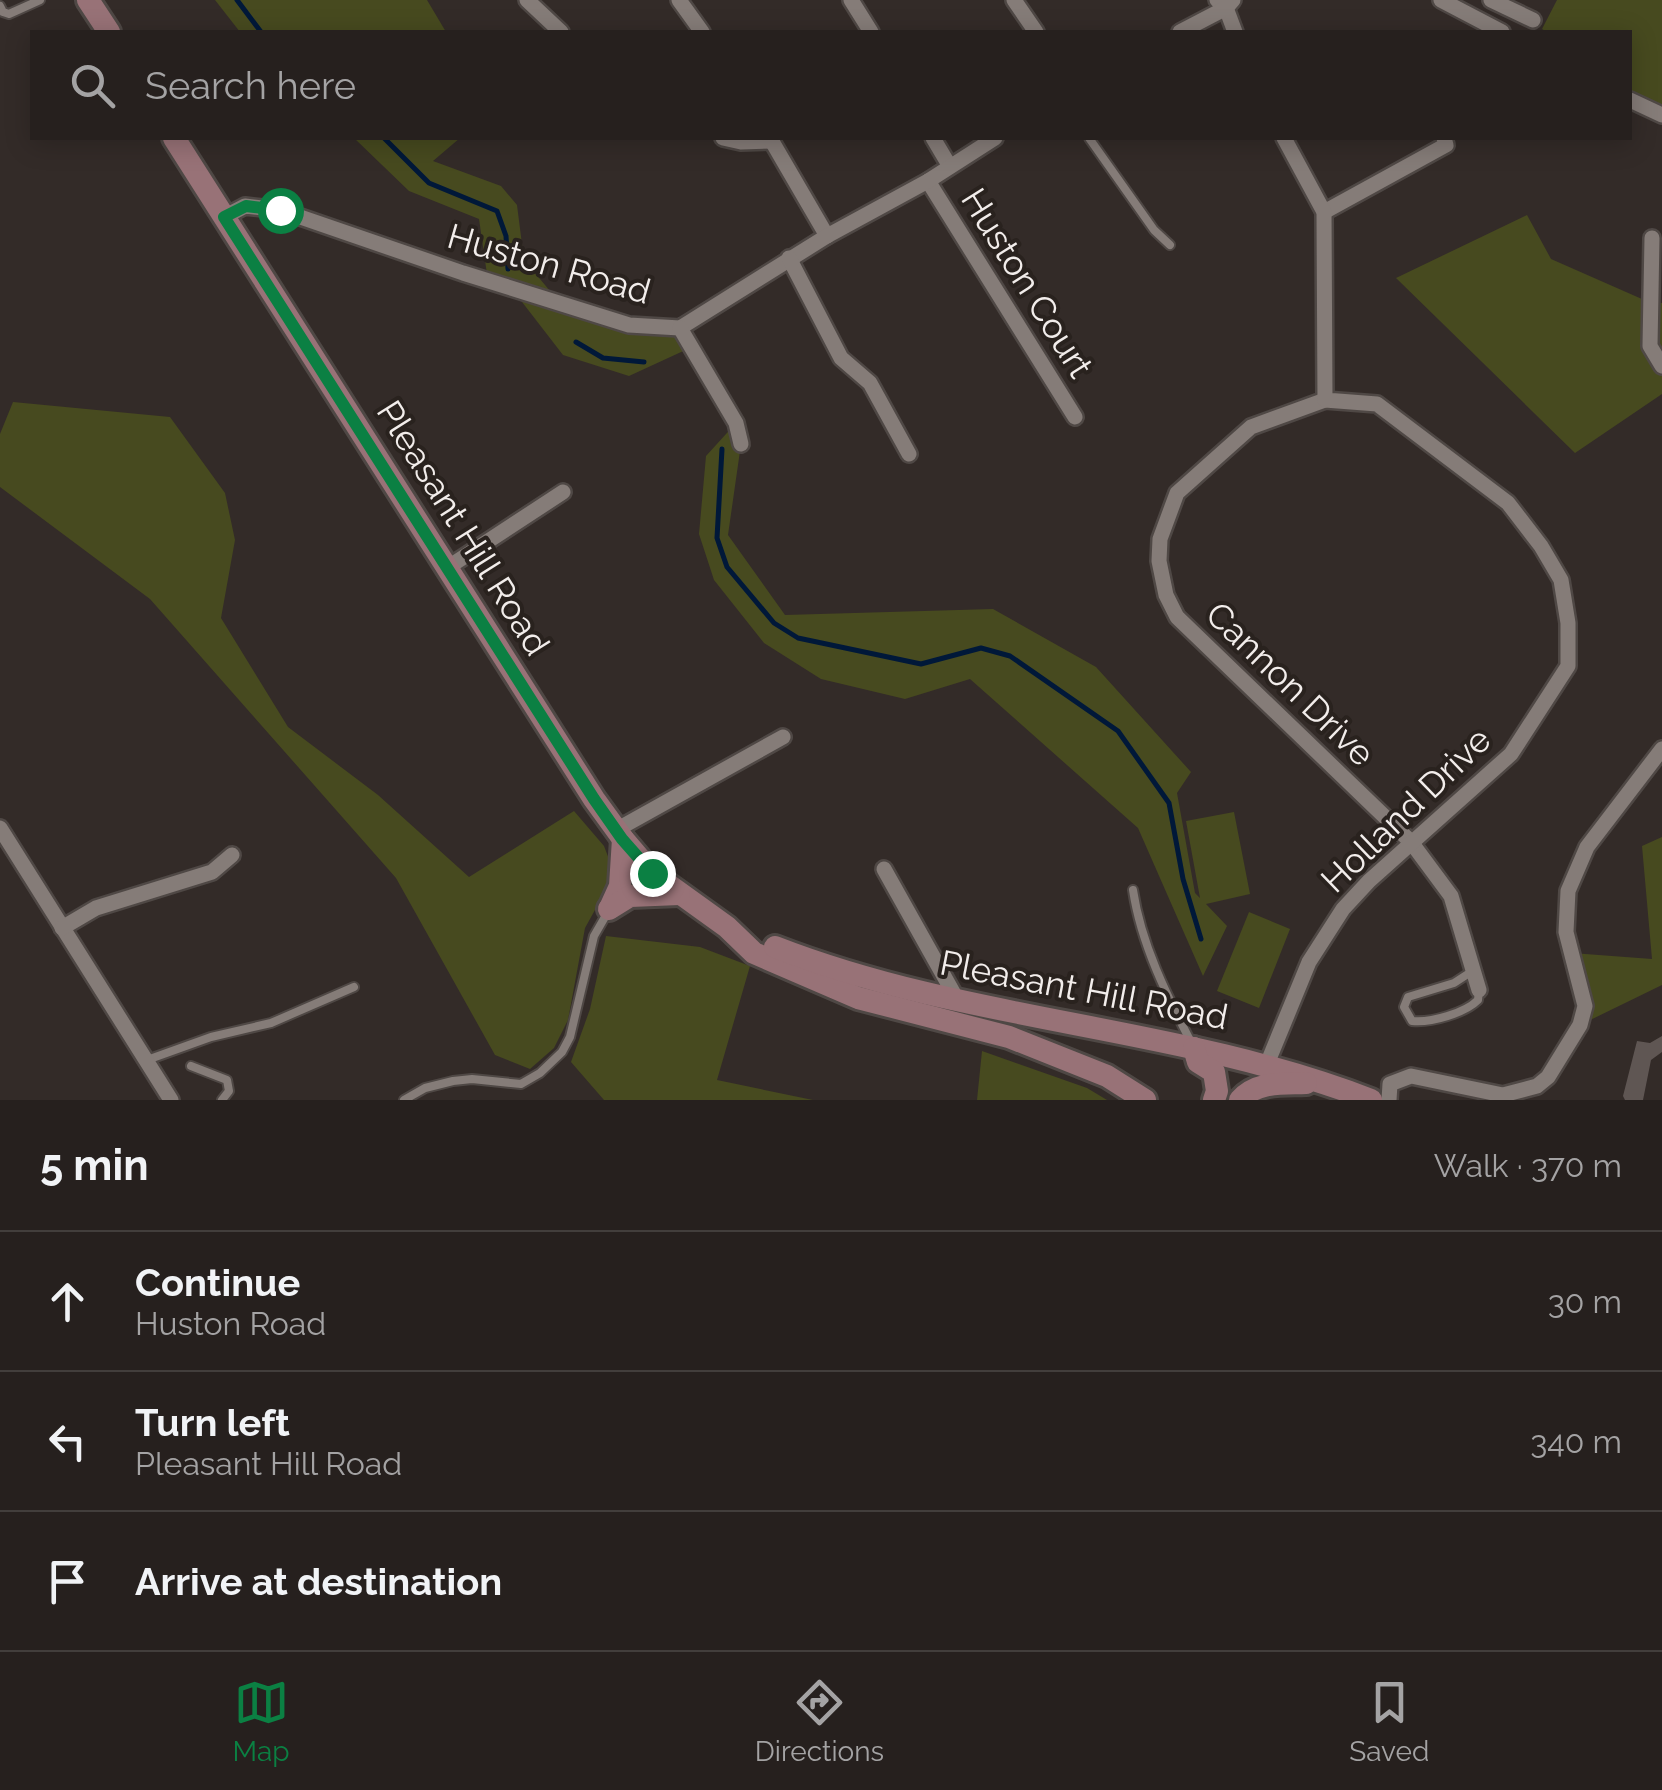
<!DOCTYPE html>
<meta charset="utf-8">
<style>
body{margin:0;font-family:Raleway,sans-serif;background:#2e2827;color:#f1f3f6}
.stop{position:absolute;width:30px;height:30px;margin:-22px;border:8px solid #0b8043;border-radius:50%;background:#fff}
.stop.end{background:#0b8043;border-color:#fff;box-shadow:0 2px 10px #0008}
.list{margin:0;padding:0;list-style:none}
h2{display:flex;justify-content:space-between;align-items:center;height:130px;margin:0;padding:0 40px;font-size:42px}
h2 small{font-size:32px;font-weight:400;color:#a4a3a4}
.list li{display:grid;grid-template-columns:65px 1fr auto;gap:30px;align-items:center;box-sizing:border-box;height:140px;padding:0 40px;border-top:2px solid #423e3c}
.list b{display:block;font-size:38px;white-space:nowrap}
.list p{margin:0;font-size:32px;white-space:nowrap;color:#a4a3a4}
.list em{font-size:32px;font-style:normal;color:#a4a3a4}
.icon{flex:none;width:55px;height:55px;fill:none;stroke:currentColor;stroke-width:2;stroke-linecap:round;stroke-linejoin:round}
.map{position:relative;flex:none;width:1662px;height:1100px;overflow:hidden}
.search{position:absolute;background:#26201e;box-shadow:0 5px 25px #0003;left:30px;right:30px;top:30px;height:110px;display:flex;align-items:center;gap:25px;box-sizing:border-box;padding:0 35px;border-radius:0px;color:#a4a3a4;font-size:38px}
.sheet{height:550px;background:#26201e}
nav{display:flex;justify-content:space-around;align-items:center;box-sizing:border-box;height:140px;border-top:2px solid #423e3c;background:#26201e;font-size:28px;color:#a4a3a4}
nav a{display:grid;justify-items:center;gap:5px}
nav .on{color:#0b8043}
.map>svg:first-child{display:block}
.green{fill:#474a1f}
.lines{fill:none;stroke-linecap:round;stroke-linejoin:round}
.stream{stroke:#001839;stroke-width:5}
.building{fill:#5f5653}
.service-casing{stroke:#4f4845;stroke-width:12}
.minor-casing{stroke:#4f4845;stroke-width:20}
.secondary-casing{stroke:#4f4845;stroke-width:28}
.service{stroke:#857c78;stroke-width:8}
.minor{stroke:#857c78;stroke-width:15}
.secondary{stroke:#987277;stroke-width:22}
.route{stroke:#0b8043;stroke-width:12}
.labels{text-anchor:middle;stroke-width:8;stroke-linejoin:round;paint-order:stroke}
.street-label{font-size:35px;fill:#f2edeb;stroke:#29221e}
</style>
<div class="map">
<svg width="1662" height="1100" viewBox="0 0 1662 1100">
<rect width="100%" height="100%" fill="#332b28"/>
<g class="green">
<polygon points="215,0 427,0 446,32 240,32"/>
<polygon points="1557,0 1662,0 1662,115 1630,95 1630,32 1547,32 1542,29"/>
<polygon points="354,138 460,138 433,161 501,186 517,205 524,260 561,304 680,328 692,347 629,376 563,355 512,289 488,281 479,219 409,191"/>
<polygon points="1527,215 1551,259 1651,303 1662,303 1662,394 1575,453 1396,278"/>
<polygon points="13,402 170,417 225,493 235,540 221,618 288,727 378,795 469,877 574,811 604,846 612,867 611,881 585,928 568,1020 554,1048 530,1069 495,1055 396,878 150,599 0,487 0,434"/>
<polygon points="736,423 741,444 728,535 785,615 993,609 1096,667 1191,772 1177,793 1195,893 1200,898 1186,821 1234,812 1250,894 1206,904 1227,926 1203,976 1138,828 970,679 905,699 821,679 764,643 714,580 699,534 706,456"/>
<polygon points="1662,837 1662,985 1580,1025 1572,953 1652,959 1642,846"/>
<polygon points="1249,912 1290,929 1259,1008 1217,991"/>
<polygon points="606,936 700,947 750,966 717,1080 813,1100 604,1100 571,1062 590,1009"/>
<polygon points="982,1051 1087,1088 1107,1100 977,1100"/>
</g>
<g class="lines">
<g class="stream">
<polyline points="237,0 261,32"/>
<polyline points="384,138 429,183 497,211 506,236 508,269"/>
<polyline points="576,342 603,358 644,362"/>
<polyline points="722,449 717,538 727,567 774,623 798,638 921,664 981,648 1010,656 1118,731 1169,803 1183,879 1201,939"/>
</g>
</g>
<polygon class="building" points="1662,1036 1662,1052 1651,1060 1643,1100 1625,1100 1623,1096 1637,1041 1650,1043"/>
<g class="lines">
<defs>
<g id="service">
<polyline points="0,6 3,12 9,14 40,0"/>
<polyline points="1089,138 1154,230 1170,245"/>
<path d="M1133,890c8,54 34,106 59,154"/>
<path d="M1474,970l-20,13 -46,14 -4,10 8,14c19,2 53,-8 66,-21l1,-10"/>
<polyline points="147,1060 211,1037 271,1023 354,987"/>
<polyline points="191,1066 227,1080 229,1091 222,1100"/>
<polyline points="404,1100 425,1088 453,1081 472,1079 521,1084 540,1073 562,1052 570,1037 594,936 609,910"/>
</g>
<g id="minor">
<polyline points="527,0 561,32"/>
<polyline points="679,0 702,32"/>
<polyline points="851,0 871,32"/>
<polyline points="1014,0 1036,32"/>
<polyline points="1217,0 1226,8 1235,32"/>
<polyline points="1441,0 1502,32"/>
<polyline points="1491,0 1533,20"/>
<polyline points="1180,32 1226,8 1233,0"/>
<polyline points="1630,100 1662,115"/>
<polyline points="723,138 741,142 772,141"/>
<polyline points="770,138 827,236"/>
<polyline points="933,138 949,165"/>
<polyline points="928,181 1075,417"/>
<polyline points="1324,212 1446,145 1444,138"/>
<polyline points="224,217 245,206 280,210 463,273 629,325 680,328 827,236 928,181 995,138"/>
<polyline points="1652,238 1650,346 1662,366"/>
<polyline points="789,258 841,358 870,383 909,454"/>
<polyline points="680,328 736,423 741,444"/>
<polyline points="1325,400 1251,427 1177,493 1160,539 1159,561 1166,595 1177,617 1411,842 1451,896 1479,990"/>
<polyline points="447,568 563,492"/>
<polyline points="0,828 171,1100"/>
<polyline points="616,830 783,737"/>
<polyline points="884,869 959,1003"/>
<polyline points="62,928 96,908 212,872 232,855"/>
<polyline points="1267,1064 1309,962 1343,909 1369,881 1511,754 1568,666 1568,623 1561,580 1541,546 1508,503 1377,404 1325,400 1324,212 1284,138"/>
<polyline points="1389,1100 1390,1084 1411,1076 1503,1095 1537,1086 1548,1077 1580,1025 1585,1006 1566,932 1568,891 1587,847 1662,749"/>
</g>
<g id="secondary">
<polyline points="88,0 109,32"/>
<polyline points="174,138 594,799 623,839 652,873 727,927 754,953 858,998 1009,1037 1107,1076 1145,1100"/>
<polyline points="610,908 620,886 623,839"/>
<polyline points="609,909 630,896 679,894"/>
<path d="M775,947c195,76 403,78 596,153"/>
<polyline points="1194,1048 1198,1062 1214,1072 1217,1091 1214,1100"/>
<path d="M1240,1100c17,-19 42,-16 66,-17"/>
</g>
</defs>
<use href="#service" class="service-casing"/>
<use href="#minor" class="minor-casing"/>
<use href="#secondary" class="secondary-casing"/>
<use href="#service" class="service"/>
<use href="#minor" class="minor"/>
<use href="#secondary" class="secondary"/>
</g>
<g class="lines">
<polyline class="route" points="280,210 246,206 224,217 594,799 622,839 652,873"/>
</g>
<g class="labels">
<g class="street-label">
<text transform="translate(549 264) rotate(16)" y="12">Huston Road</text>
<text transform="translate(1027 283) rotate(58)" y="12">Huston Court</text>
<text transform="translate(463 528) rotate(58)" y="12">Pleasant Hill Road</text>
<text transform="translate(1290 684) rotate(44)" y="12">Cannon Drive</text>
<text transform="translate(1406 810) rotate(-44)" y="12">Holland Drive</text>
<text transform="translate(1084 990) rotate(11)" y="12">Pleasant Hill Road</text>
</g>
</g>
</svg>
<div class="stop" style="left:280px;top:210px"></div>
<div class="stop end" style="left:652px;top:873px"></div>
<div class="search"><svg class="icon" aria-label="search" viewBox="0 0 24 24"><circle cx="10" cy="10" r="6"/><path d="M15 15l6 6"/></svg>Search here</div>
</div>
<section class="sheet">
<h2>5 min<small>Walk · 370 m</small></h2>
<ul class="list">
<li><svg class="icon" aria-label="ahead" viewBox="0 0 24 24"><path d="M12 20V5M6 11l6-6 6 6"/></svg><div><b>Continue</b><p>Huston Road</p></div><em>30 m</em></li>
<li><svg class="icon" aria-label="left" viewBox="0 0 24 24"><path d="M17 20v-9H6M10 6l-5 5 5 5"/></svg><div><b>Turn left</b><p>Pleasant Hill Road</p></div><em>340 m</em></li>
<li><svg class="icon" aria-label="arrive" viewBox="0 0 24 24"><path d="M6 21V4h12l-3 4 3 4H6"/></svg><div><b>Arrive at destination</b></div></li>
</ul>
</section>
<nav>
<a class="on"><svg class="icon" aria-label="map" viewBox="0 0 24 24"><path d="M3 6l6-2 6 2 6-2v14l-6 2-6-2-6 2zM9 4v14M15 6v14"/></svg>Map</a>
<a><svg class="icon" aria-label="directions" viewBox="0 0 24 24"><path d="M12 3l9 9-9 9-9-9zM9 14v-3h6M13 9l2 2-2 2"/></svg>Directions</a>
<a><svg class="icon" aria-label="saved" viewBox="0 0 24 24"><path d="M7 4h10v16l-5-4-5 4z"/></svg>Saved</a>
</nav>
